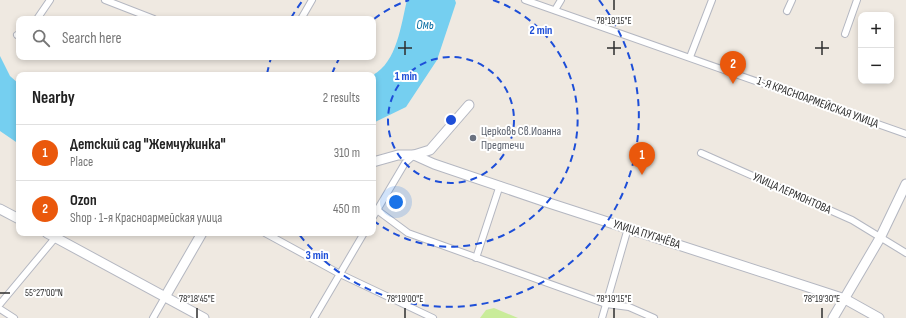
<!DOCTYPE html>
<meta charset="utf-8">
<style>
body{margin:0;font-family:"Sofia Sans Condensed",sans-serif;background:#f6f6f6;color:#222}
.controls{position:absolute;right:12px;top:12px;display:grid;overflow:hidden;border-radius:8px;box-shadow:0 2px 6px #0003}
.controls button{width:36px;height:36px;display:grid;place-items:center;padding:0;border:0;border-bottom:1px solid #e0e0e0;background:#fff;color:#222;font:20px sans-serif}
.you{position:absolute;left:396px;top:202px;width:14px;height:14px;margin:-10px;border:3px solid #fff;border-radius:50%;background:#1a73e8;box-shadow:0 0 0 6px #1a73e833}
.badge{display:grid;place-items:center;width:26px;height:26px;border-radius:50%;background:#ea580c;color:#fff;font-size:13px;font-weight:700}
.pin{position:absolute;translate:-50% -33px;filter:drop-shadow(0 1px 2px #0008)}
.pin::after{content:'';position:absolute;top:21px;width:14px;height:12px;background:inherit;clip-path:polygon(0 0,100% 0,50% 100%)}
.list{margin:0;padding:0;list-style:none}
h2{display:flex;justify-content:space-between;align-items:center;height:52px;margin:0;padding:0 16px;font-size:17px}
h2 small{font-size:13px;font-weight:400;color:#767676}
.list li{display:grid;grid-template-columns:26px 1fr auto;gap:12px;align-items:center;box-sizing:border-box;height:56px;padding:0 16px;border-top:1px solid #e0e0e0}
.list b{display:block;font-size:15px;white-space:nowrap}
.list p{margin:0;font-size:13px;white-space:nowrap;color:#767676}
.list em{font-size:13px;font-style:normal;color:#767676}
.icon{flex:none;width:22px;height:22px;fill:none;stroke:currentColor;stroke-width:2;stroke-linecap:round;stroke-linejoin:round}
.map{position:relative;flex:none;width:906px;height:318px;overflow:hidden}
.search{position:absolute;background:#fff;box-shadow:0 2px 6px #0003;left:16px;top:16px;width:360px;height:44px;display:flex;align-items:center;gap:10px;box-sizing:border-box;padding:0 14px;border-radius:8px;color:#767676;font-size:15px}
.panel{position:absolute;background:#fff;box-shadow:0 2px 6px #0003;left:16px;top:72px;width:360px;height:164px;border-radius:8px}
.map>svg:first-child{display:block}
.pitch{fill:#c9ec9a}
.water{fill:#75cff0}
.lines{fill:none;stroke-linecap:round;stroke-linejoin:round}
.street-casing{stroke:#b4b7c1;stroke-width:8}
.secondary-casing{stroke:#b4b7c1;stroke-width:11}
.street{stroke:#fff;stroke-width:6}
.secondary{stroke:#fff;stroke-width:9}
.ticks{fill:none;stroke:#2e2e2e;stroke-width:1.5}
.ring{fill:none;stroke:#1d4ed8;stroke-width:2;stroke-dasharray:7 5}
.worship-dot{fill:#6b7280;stroke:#fff;stroke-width:1.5}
.labels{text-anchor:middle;stroke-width:4;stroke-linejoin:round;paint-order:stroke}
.street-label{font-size:12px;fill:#2e2e2e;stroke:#fff}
.worship-label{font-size:12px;fill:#5b616d;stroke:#fff;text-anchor:start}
.water-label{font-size:13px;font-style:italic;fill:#0d6fa3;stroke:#fff}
.ticks-label{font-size:10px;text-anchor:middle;fill:#2e2e2e;stroke:#fff;stroke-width:4;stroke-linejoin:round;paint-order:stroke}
.centre{fill:#1d4ed8;stroke:#fff;stroke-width:2}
.ring-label{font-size:12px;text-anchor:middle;font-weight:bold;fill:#1d4ed8;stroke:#fff;stroke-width:4;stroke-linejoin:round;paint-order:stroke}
</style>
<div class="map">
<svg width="906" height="318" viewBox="0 0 906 318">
<rect width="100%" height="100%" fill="#efe9e1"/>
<polygon class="pitch" points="494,308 518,318 480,318 486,310"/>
<g class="water">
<path d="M407,0h48l1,3 -19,57 -31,47 -33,16v-48c24,-13 28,-50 34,-75z"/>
<polygon points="0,56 10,76 19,84 19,144 0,131"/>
</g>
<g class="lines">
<defs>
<g id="street">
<polyline points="105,0 154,19"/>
<polyline points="525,0 906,134"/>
<polyline points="555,10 561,0"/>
<polyline points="787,11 792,0"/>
<polyline points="37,19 50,0"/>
<polyline points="301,19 312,0"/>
<polyline points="845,34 857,0"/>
<polyline points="17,35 19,34"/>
<polyline points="690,57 712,0"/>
<polyline points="701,153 852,220 906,253"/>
<polyline points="377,210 408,233 606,304 629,307 654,318"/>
<polyline points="373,217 405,163 414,155"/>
<polyline points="265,233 340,274 433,318"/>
<polyline points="476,258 500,185"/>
<polyline points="0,304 55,238"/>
<polyline points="0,309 14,318"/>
<polyline points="153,318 165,297"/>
<polyline points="314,318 364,233"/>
<polyline points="602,318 628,228"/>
</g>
<g id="secondary">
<polyline points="414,155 434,164 549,203 845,299 879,318"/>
<polyline points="373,162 398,155 414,155 430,150 469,105"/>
<polyline points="0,209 19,219"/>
<polyline points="47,233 204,318"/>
<polyline points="165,297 202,233"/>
<polyline points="833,318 880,238 906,184"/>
</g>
</defs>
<use href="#street" class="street-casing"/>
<use href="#secondary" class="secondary-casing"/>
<use href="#street" class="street"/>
<use href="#secondary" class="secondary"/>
</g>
<path class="ticks" d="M614,0v10M405,41v14M614,41v14M822,41v14M398,48h14M607,48h14M815,48h14M0,293h10M197,308v10M405,308v10M614,308v10M822,308v10"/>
<g class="ring">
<circle cx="451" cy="120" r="63"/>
<path d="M332 74A127 127 0 0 1 340 57M374 19A127 127 0 0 1 409 0M493 0A127 127 0 1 1 374 221"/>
<path d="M267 74A190 190 0 0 1 271 58M291 18A190 190 0 0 1 303 0M599 0A190 190 0 1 1 298 233"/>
</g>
<circle class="worship-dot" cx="473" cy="138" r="4"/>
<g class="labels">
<g class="street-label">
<text transform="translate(818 102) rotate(20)" y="4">1-Я КРАСНОАРМЕЙСКАЯ УЛИЦА</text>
<text transform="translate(792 193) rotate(24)" y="4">УЛИЦА ЛЕРМОНТОВА</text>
<text transform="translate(647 234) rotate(18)" y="4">УЛИЦА ПУГАЧЁВА</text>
</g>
<g class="worship-label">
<text x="481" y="135">Церковь Св.Иоанна<tspan x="481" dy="14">Предтечи</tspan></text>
</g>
<g class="water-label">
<text x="425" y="29">Омь</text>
</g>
</g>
<g class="ticks-label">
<text x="614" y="24">78°19'15"E</text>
<text x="44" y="296">55°27'00"N</text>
<text x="197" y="302">78°18'45"E</text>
<text x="405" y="302">78°19'00"E</text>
<text x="614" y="302">78°19'15"E</text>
<text x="822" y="302">78°19'30"E</text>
</g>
<circle cx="451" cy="120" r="6" class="centre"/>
<g class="ring-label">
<text x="541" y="34">2 min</text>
<text x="406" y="80">1 min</text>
<text x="317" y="259">3 min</text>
</g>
</svg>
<div class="controls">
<button>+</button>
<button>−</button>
</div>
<div class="you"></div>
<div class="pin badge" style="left:642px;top:175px">1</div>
<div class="pin badge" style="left:733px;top:84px">2</div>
<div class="search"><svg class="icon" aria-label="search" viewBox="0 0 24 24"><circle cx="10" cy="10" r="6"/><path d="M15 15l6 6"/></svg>Search here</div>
<section class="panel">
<h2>Nearby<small>2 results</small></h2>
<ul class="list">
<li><span class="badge">1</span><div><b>Детский сад &quot;Жемчужинка&quot;</b><p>Place</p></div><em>310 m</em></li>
<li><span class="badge">2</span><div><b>Ozon</b><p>Shop · 1-я Красноармейская улица</p></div><em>450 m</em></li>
</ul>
</section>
</div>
